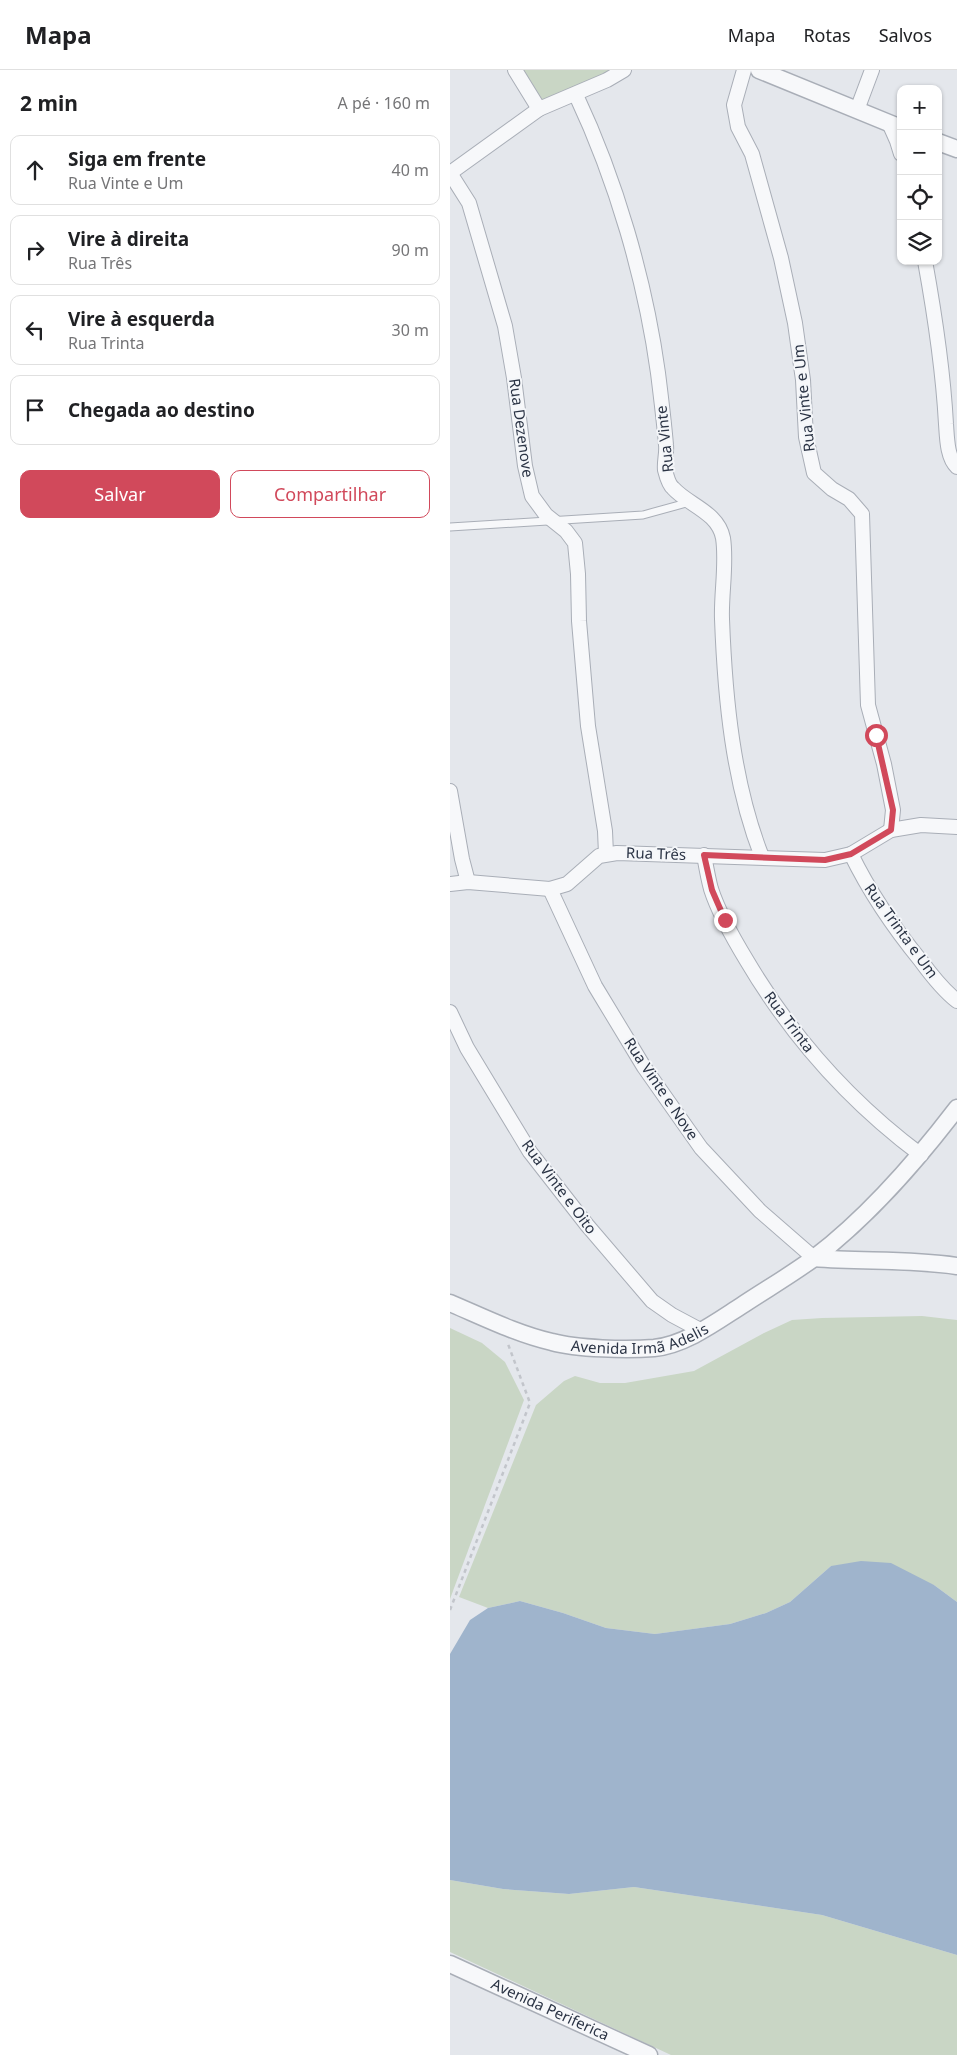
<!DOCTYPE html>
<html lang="pt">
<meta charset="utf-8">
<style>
body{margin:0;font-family:"Noto Sans",sans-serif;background:#f2f2f2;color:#202124}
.controls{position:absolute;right:15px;top:15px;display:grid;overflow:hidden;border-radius:10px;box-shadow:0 1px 4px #0004}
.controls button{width:45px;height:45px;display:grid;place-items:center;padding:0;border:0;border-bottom:1px solid #e0e0e0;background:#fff;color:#202124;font:25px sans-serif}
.stop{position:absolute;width:15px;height:15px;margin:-11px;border:4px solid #d1495b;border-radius:50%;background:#fff}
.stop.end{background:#d1495b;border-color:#fff;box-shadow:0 1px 5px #0008}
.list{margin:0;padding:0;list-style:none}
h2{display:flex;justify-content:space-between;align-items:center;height:65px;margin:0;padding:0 20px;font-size:21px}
h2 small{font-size:16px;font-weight:400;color:#757577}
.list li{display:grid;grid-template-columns:32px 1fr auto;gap:15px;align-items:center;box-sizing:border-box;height:70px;margin:0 10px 10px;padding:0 10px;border:1px solid #e0e0e0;border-radius:10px}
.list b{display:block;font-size:19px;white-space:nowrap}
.list p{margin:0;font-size:16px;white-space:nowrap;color:#757577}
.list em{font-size:16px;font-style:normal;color:#757577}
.actions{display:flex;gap:10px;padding:15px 20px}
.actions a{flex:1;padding:11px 0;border:1px solid #d1495b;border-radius:10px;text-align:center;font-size:18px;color:#d1495b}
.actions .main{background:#d1495b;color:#fff}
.icon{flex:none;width:28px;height:28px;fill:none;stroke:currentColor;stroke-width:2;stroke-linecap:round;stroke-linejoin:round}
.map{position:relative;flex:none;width:507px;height:1985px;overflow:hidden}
header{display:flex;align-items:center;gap:30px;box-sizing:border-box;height:70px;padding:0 25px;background:#fff;border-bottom:1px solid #e0e0e0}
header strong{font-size:24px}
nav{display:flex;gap:28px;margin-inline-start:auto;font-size:18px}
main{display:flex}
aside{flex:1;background:#fff}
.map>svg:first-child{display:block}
.green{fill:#c9d6c5}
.water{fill:#9fb4cc}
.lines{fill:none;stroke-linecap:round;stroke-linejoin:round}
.service-casing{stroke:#a9aeb7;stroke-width:9}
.minor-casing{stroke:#a9aeb7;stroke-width:16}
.tertiary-casing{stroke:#a9aeb7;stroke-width:19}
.path{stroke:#c2c5cb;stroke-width:2.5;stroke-dasharray:4 4;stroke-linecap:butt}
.service{stroke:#f7f8fa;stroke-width:7}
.minor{stroke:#f7f8fa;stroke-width:14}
.tertiary{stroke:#f7f8fa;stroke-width:16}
.route{stroke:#d1495b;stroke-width:6}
.labels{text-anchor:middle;stroke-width:4;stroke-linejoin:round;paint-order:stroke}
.street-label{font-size:15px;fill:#2b3445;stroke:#f4f6f9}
</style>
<header>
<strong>Mapa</strong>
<nav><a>Mapa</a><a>Rotas</a><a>Salvos</a></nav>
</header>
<main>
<aside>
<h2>2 min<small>A pé · 160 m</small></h2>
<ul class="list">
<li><svg class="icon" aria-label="ahead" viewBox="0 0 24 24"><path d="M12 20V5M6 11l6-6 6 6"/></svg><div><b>Siga em frente</b><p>Rua Vinte e Um</p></div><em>40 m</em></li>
<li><svg class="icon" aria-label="right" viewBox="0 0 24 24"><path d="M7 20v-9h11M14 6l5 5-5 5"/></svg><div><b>Vire à direita</b><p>Rua Três</p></div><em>90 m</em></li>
<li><svg class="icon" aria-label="left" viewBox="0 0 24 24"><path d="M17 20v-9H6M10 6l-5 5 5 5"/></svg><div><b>Vire à esquerda</b><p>Rua Trinta</p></div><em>30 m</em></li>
<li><svg class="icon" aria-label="arrive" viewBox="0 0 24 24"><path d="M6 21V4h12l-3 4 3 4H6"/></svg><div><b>Chegada ao destino</b></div></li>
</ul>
<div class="actions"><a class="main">Salvar</a><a>Compartilhar</a></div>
</aside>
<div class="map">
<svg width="507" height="1985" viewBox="0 0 507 1985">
<rect width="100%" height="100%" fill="#e4e7ec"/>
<g class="green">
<polygon points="72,0 164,0 92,32"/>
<polygon points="472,1246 507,1250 507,1532 484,1515 381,1496 340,1532 316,1543 280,1554 205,1564 156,1558 113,1543 70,1531 38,1538 9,1527 86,1335 114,1311 125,1306 150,1313 175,1313 244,1301 314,1263 342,1250 372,1248"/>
<polygon points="0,1258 32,1273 55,1292 74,1330 0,1529"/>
<polygon points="0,1810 53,1819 119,1824 184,1817 372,1845 507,1885 507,1985 221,1985 0,1882"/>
</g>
<polygon class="water" points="411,1491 441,1493 484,1515 507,1532 507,1885 372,1845 184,1817 119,1824 53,1819 0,1810 0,1584 20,1550 38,1538 70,1531 113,1543 156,1558 205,1564 280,1554 316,1543 340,1532 381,1496"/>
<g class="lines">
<defs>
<polyline id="service" points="0,457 193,445 240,432"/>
<g id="minor">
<polyline points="65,0 89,39 157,10 174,0"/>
<polyline points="294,0 284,35 288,57 302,84 331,188 345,253 353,310 356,367 364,403 382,419 399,429 412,444 418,635 434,694 443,740 441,760"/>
<path d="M126,25c40,85 69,184 82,278 3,24 6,48 8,72 1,8 -2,17 -1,25 1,4 4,15 8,18 15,17 45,24 50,50 4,25 -2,56 -1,81 3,80 11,164 40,238"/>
<polyline points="407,40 422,0"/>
<polyline points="439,53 447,71 451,84"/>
<polyline points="0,103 19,133 55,256 64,308 75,396 82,426 96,445 116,461 125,473 128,504 129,551 138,656 155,761 156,784"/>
<polyline points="0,103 89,39"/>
<path d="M475,191c10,55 18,108 21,163 1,13 1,34 11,43"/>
<polyline points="0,721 12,789 18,812"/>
<path d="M401,784c19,39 43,74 70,107 11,15 22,29 36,40"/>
<path d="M254,785c2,11 4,23 7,34 8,25 22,49 36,72 45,76 103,141 174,194"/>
<polyline points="0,814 18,812 100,819 117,814 149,786 167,783 375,790 401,784 441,760 471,755 507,757"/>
<polyline points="100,819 145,916 194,997 251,1078 310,1141 364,1188"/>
<polyline points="0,942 17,978 80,1082 137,1155 202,1231 222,1245 252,1261"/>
</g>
<g id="tertiary">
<polyline points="309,0 451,58"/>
<polyline points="488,72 507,79"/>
<path d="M364,1188c48,4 95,1 143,8"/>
<path id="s1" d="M0,1233c33,14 67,31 102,39 25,7 75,8 102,6 31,-3 62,-26 87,-42 24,-16 50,-31 73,-48 55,-42 101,-95 143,-150"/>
<path id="s2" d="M0,1894l199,91"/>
</g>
</defs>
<use href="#service" class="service-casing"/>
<use href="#minor" class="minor-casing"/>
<use href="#tertiary" class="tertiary-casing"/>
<polyline class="path" points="0,1540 80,1333 58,1274"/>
<use href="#service" class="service"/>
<use href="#minor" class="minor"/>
<use href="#tertiary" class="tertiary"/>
</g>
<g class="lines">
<polyline class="route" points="275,850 262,820 254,785 375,790 401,784 441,760 443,740 426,665"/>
</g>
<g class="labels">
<g class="street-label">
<text transform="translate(354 328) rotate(-96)" y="5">Rua Vinte e Um</text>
<text transform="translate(71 358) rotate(82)" y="5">Rua Dezenove</text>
<text transform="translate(215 369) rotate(-96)" y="5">Rua Vinte</text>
<text transform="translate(206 784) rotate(2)" y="5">Rua Três</text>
<text transform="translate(451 861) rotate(54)" y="5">Rua Trinta e Um</text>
<text transform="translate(339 952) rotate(53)" y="5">Rua Trinta</text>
<text transform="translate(211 1019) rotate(56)" y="5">Rua Vinte e Nove</text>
<text transform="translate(109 1117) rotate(53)" y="5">Rua Vinte e Oito</text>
<text dy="5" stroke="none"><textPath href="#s1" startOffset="199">Avenida Irmã Adelis</textPath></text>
<text dy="5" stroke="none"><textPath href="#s2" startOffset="110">Avenida Periferica</textPath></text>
</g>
</g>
</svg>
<div class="controls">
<button>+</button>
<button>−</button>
<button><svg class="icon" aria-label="locate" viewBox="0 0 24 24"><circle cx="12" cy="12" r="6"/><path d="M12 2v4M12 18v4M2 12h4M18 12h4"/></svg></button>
<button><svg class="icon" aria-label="layers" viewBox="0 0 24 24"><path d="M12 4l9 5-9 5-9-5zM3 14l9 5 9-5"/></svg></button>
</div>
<div class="stop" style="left:426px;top:665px"></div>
<div class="stop end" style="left:275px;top:850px"></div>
</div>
</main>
